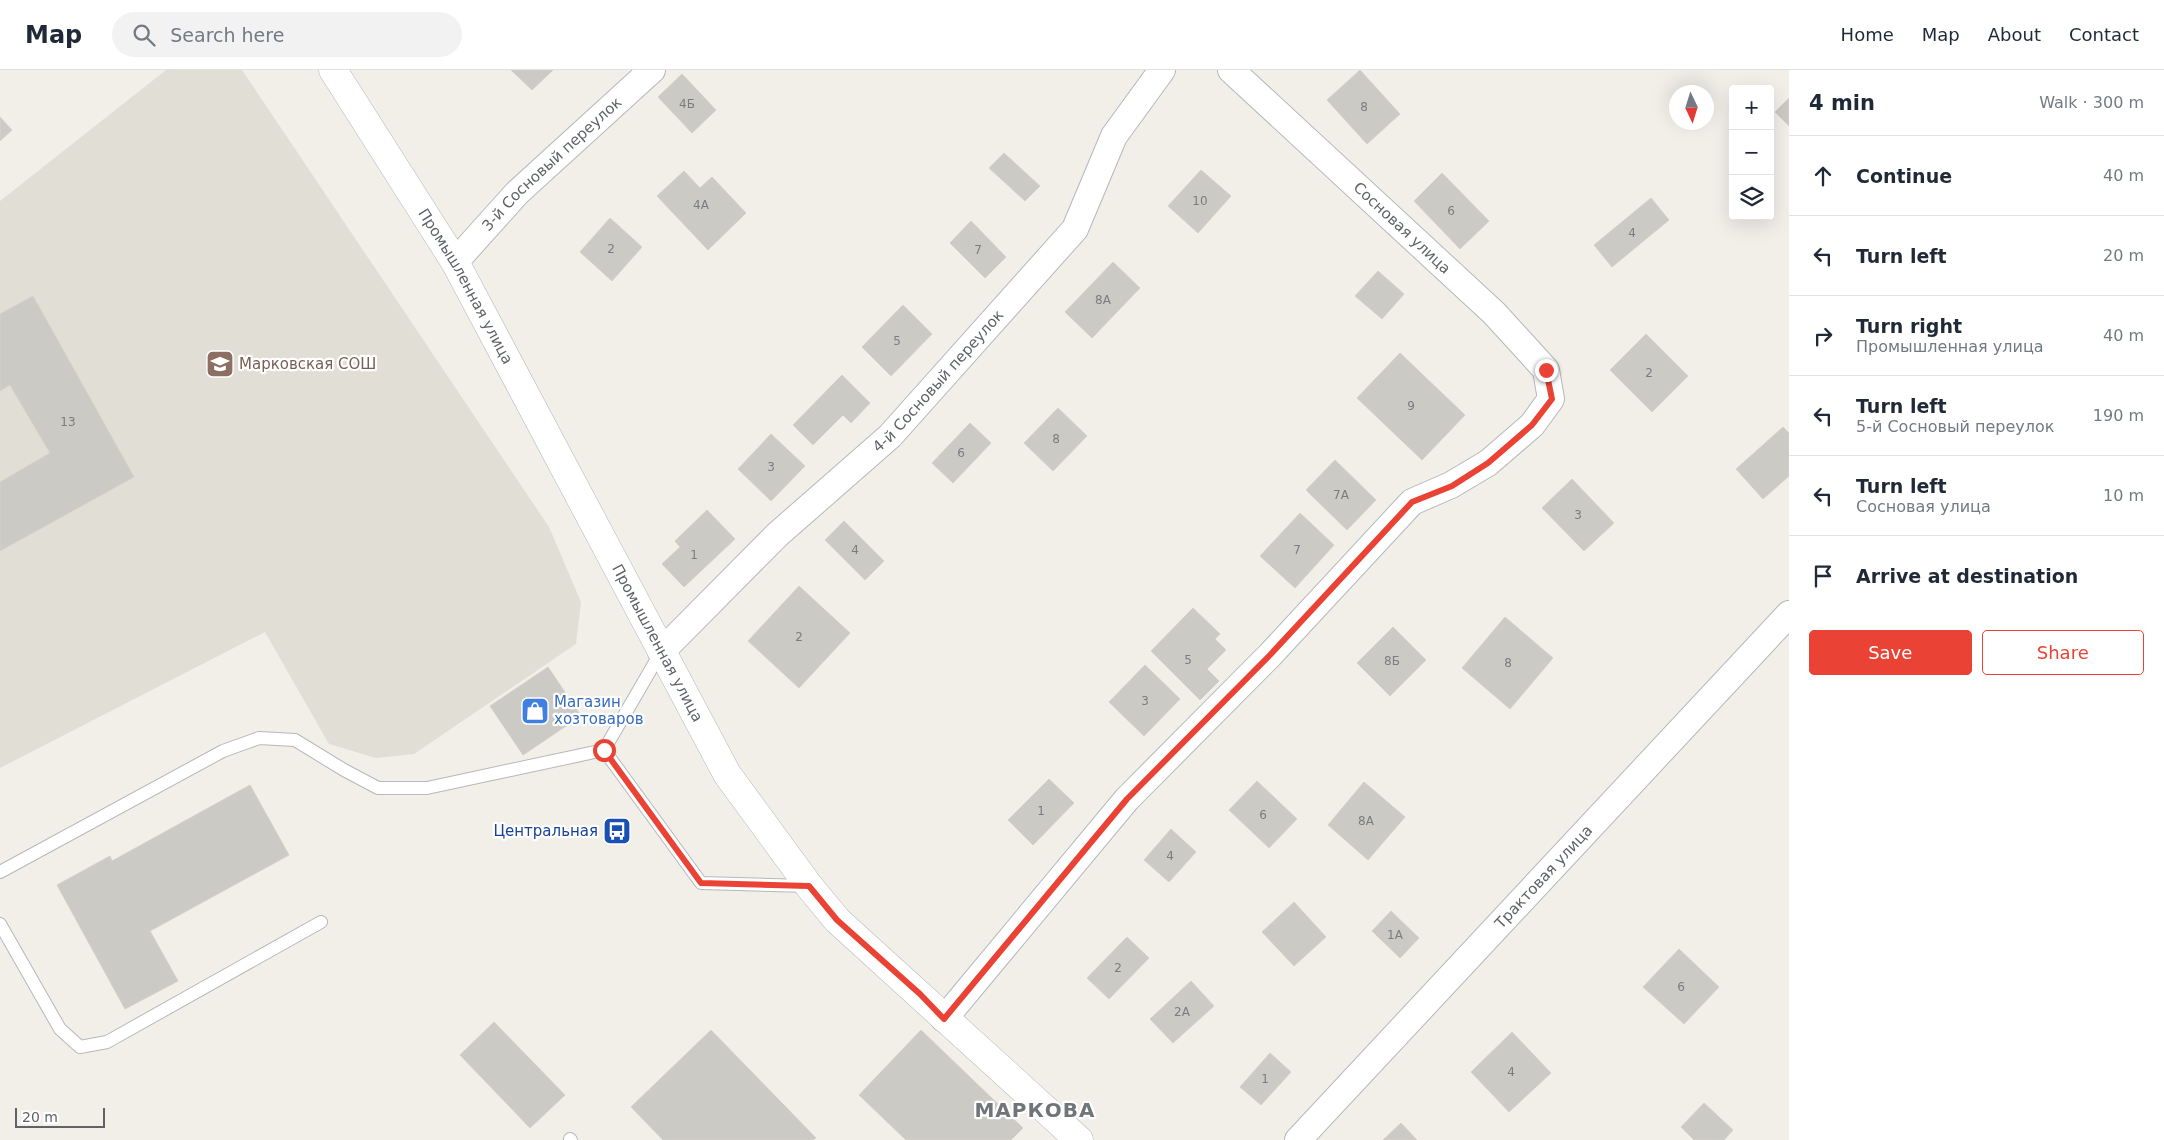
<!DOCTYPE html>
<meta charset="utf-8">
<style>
body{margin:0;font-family:"DejaVu Sans",sans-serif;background:#f2f2f3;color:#1f2937}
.controls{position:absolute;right:15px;top:15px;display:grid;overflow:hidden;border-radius:5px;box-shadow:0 5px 20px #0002}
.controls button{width:45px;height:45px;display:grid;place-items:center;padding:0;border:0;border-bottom:1px solid #e0e1e3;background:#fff;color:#1f2937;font:25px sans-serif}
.compass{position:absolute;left:1669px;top:15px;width:45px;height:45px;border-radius:50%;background:#fff;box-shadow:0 5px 20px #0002;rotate:176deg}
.scale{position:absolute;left:15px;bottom:12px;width:90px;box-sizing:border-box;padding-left:5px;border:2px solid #5f6368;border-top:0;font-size:14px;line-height:18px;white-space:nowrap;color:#5f6368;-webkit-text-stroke:4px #fff;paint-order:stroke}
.stop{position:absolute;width:15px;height:15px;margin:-11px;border:4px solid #ea4335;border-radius:50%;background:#fff}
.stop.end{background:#ea4335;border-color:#fff;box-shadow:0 1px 5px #0008}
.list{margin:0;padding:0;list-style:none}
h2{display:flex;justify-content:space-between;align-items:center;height:65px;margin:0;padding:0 20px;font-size:21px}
h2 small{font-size:16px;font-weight:400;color:#747a83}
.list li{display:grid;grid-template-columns:32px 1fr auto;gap:15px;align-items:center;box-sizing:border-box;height:80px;padding:0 20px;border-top:1px solid #e0e1e3}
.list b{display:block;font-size:19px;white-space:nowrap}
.list p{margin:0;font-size:16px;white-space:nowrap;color:#747a83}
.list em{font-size:16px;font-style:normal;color:#747a83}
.actions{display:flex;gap:10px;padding:15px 20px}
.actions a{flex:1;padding:11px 0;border:1px solid #ea4335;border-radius:5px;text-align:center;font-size:18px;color:#ea4335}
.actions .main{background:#ea4335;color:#fff}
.icon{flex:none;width:28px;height:28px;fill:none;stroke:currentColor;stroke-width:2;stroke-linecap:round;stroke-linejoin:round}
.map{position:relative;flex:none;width:1789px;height:1070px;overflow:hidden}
header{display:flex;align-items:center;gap:30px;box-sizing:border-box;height:70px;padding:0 25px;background:#fff;border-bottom:1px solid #e0e1e3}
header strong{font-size:24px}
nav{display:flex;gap:28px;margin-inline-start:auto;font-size:18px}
.search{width:350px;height:45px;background:#f2f2f3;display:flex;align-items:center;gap:12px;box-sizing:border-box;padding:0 18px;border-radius:28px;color:#747a83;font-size:19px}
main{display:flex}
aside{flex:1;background:#fff}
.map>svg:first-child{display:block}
.education{fill:#e1ded6}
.building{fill:#cccac5;stroke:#d6d1c6}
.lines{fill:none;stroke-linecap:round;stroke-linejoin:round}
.service-casing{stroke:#b5b8bc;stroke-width:14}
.minor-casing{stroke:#b5b8bc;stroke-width:28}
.tertiary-casing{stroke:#b5b8bc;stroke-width:29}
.service{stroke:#fff;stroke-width:12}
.minor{stroke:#fff;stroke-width:26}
.tertiary{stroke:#fff;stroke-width:28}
.route{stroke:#ea4335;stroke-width:6}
.labels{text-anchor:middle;stroke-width:4.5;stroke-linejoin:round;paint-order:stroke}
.number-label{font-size:12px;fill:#7a7d7f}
.street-label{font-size:15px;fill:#5f6368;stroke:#fff}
.education-label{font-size:15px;fill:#785e54;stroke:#fff;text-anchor:start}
.shop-label{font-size:15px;fill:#366cbe;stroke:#fff;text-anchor:start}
.transit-label{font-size:15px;fill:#164399;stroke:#fff;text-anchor:end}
.district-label{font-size:20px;font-weight:bold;letter-spacing:1px;fill:#70757a;stroke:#fff}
</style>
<header>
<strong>Map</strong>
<div class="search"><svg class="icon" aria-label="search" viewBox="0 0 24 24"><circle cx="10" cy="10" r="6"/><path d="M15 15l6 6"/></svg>Search here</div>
<nav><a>Home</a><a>Map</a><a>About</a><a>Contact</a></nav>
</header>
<main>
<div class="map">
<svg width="1789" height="1070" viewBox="0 0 1789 1070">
<rect width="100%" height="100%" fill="#f1efe8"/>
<polygon class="education" points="166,0 242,0 549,457 581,532 576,574 414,684 376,688 329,674 265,562 0,698 0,131"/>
<g class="building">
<polygon points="511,0 553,0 532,20"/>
<polygon points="1360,0 1400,44 1367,74 1327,30"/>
<polygon points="682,4 716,40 692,63 658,27"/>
<polygon points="1789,28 1789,56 1775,42"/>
<polygon points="0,47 12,60 0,71"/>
<polygon points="1004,83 1040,116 1025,131 989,98"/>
<polygon points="1201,100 1231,126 1198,163 1168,136"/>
<polygon points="684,101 700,118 712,107 746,143 708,180 657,126"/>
<polygon points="1442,103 1489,151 1460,179 1414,131"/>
<polygon points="1651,128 1669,150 1612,197 1594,175"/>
<polygon points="610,148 642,177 612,211 580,182"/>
<polygon points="971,151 1006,187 985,208 950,173"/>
<polygon points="1113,192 1140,218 1092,268 1065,242"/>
<polygon points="1378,201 1404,224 1382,249 1355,226"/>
<polygon points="33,226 134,407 0,481 0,412 50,383 10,315 0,321 0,244"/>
<polygon points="903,235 932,264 891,306 862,277"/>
<polygon points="1646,264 1688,306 1652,342 1610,300"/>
<polygon points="1400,283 1465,345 1422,390 1357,328"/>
<polygon points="842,305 870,333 851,353 843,345 813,375 793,355"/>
<polygon points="1058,338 1087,366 1053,401 1024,373"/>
<polygon points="970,353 991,373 953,413 932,393"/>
<polygon points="1783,357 1789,363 1789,406 1763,429 1736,399"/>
<polygon points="771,364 805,396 771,431 738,399"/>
<polygon points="1335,390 1376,430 1347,460 1306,420"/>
<polygon points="1572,409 1614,453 1584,481 1542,438"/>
<polygon points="707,440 735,469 684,517 662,494 680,477 675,471"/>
<polygon points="1300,443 1334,475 1295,518 1260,486"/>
<polygon points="844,451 884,491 865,510 825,470"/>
<polygon points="799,516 850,563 799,618 748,571"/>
<polygon points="1193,538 1220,564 1215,569 1226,580 1207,599 1219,611 1200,630 1151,581"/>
<polygon points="1505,547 1553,588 1510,639 1462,598"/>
<polygon points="1393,557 1426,590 1390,626 1357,593"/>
<polygon points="1145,595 1180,629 1144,666 1109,632"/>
<polygon points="548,597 581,646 523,685 490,636"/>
<polygon points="1049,709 1074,733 1033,775 1008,750"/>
<polygon points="1257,711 1297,749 1269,778 1229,740"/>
<polygon points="1364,712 1405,747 1368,790 1328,755"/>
<polygon points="250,715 289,785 150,861 178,911 125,939 57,815 110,786 112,791"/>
<polygon points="1171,759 1196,782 1169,812 1144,790"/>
<polygon points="1294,832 1326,867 1294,896 1262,862"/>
<polygon points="1391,841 1419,868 1400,888 1372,861"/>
<polygon points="1127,867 1149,888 1109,929 1087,908"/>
<polygon points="1679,879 1719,917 1684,954 1643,917"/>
<polygon points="1191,911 1214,936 1173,973 1150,949"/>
<polygon points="494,952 565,1025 530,1058 460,985"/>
<polygon points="711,960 816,1068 813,1070 663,1070 631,1037"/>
<polygon points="921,960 1023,1058 1011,1070 906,1070 859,1025"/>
<polygon points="1512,962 1551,1003 1509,1042 1471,1002"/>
<polygon points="1270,983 1291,1002 1261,1035 1240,1017"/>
<polygon points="1704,1033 1733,1060 1724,1070 1694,1070 1681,1057"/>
<polygon points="1401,1053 1417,1070 1383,1070"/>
</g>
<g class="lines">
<defs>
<g id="service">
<polyline points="661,582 604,680 701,813 808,816"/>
<polyline points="0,802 223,681 259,668 295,670 344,700 378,718 427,718 604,680"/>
<polyline points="0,854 60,959 80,977 107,972 321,852"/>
<polyline points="570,1069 571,1070"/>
</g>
<g id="minor">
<path id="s1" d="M455,192l62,-69 135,-123"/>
<path id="s2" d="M661,582l116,-117 113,-99 185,-207 39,-93 48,-66"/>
<polyline points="944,949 1127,729 1270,585 1412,432 1451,415 1488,393 1532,355 1551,329 1546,300 1494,243 1231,0"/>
<path id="s3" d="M1298,1070l491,-526"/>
</g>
<g id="tertiary">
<path id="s4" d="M333,0l122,192 272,512 82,112 28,34 242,220"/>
</g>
</defs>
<use href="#service" class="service-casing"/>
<use href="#minor" class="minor-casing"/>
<use href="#tertiary" class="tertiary-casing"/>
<use href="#service" class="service"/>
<use href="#minor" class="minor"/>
<use href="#tertiary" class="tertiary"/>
</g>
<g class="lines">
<polyline class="route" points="604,680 701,813 809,816 837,850 920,924 944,949 1127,729 1270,585 1412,432 1452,416 1488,393 1532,355 1552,329 1546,300"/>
</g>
<defs>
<symbol id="school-square" viewBox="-11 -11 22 22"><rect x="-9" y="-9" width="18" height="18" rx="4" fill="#8d6e63" stroke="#fff"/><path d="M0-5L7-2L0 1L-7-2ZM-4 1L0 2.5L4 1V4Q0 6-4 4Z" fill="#fff"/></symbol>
<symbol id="shop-square" viewBox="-11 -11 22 22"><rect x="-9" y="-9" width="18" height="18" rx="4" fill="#3f7fe0" stroke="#fff"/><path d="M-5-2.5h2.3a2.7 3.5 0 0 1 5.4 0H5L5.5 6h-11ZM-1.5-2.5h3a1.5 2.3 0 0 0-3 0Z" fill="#fff"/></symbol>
<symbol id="bus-square" viewBox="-11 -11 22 22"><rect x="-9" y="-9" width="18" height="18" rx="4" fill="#1a4fb4" stroke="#fff"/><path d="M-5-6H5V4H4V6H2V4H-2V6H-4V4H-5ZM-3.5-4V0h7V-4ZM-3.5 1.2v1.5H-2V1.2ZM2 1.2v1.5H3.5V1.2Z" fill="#fff"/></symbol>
</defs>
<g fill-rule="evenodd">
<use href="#school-square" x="204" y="278" width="32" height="32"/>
<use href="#shop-square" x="519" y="625" width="32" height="32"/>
<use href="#bus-square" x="601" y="745" width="32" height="32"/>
</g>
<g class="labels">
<g class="number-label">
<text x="687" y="38">4Б</text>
<text x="1364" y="41">8</text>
<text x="1200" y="135">10</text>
<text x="701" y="139">4А</text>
<text x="1451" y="145">6</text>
<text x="1632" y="167">4</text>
<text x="611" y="183">2</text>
<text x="978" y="184">7</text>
<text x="1103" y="234">8А</text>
<text x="897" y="275">5</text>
<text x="1649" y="307">2</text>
<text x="1411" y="340">9</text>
<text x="68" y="356">13</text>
<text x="1056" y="373">8</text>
<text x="961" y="387">6</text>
<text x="771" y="401">3</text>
<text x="1341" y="429">7А</text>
<text x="1578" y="449">3</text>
<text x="855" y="484">4</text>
<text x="1297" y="484">7</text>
<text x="694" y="489">1</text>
<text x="799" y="571">2</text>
<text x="1188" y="594">5</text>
<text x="1392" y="595">8Б</text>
<text x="1508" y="597">8</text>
<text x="1145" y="635">3</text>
<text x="1041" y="745">1</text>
<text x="1263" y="749">6</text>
<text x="1366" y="755">8А</text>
<text x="1170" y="790">4</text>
<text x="1395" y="869">1А</text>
<text x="1118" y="902">2</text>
<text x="1681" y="921">6</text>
<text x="1182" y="946">2А</text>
<text x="1511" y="1006">4</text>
<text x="1265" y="1013">1</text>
</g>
<g class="street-label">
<text dy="5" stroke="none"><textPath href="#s1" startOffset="138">3-й Сосновый переулок</textPath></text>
<text transform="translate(1402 158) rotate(43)" y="5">Сосновая улица</text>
<text dy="5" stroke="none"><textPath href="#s4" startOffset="254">Промышленная улица</textPath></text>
<text dy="5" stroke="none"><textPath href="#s2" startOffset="388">4-й Сосновый переулок</textPath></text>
<text dy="5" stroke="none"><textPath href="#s4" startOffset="659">Промышленная улица</textPath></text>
<text dy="5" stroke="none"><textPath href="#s3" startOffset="360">Трактовая улица</textPath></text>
</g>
<g class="education-label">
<text x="239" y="299">Марковская СОШ</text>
</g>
<g class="shop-label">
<text x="554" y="637">Магазин<tspan x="554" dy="17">хозтоваров</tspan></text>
</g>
<g class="transit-label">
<text x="598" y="766">Центральная</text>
</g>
<g class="district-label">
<text x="1035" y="1047">МАРКОВА</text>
</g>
</g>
</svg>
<div class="controls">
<button>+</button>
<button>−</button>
<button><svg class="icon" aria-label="layers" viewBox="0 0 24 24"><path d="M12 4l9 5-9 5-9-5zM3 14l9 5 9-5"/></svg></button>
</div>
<svg class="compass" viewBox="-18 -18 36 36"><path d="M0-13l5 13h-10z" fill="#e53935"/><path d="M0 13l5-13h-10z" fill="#747a83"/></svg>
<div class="scale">20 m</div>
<div class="stop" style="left:604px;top:680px"></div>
<div class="stop end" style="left:1546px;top:300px"></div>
</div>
<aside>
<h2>4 min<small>Walk · 300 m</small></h2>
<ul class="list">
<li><svg class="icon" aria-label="ahead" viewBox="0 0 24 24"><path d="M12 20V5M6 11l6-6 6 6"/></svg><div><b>Continue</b></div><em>40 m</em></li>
<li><svg class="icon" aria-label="left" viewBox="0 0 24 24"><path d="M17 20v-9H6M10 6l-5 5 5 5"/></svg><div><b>Turn left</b></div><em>20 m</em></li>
<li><svg class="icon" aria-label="right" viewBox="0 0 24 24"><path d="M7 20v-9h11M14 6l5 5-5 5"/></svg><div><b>Turn right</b><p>Промышленная улица</p></div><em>40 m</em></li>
<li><svg class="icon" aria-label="left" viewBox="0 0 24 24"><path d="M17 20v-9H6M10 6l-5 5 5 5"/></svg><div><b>Turn left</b><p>5-й Сосновый переулок</p></div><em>190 m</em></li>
<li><svg class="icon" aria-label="left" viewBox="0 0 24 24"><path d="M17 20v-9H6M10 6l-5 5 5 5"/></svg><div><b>Turn left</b><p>Сосновая улица</p></div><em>10 m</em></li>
<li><svg class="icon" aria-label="arrive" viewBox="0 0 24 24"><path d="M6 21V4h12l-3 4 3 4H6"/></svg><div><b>Arrive at destination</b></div></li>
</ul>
<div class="actions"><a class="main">Save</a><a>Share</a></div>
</aside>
</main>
